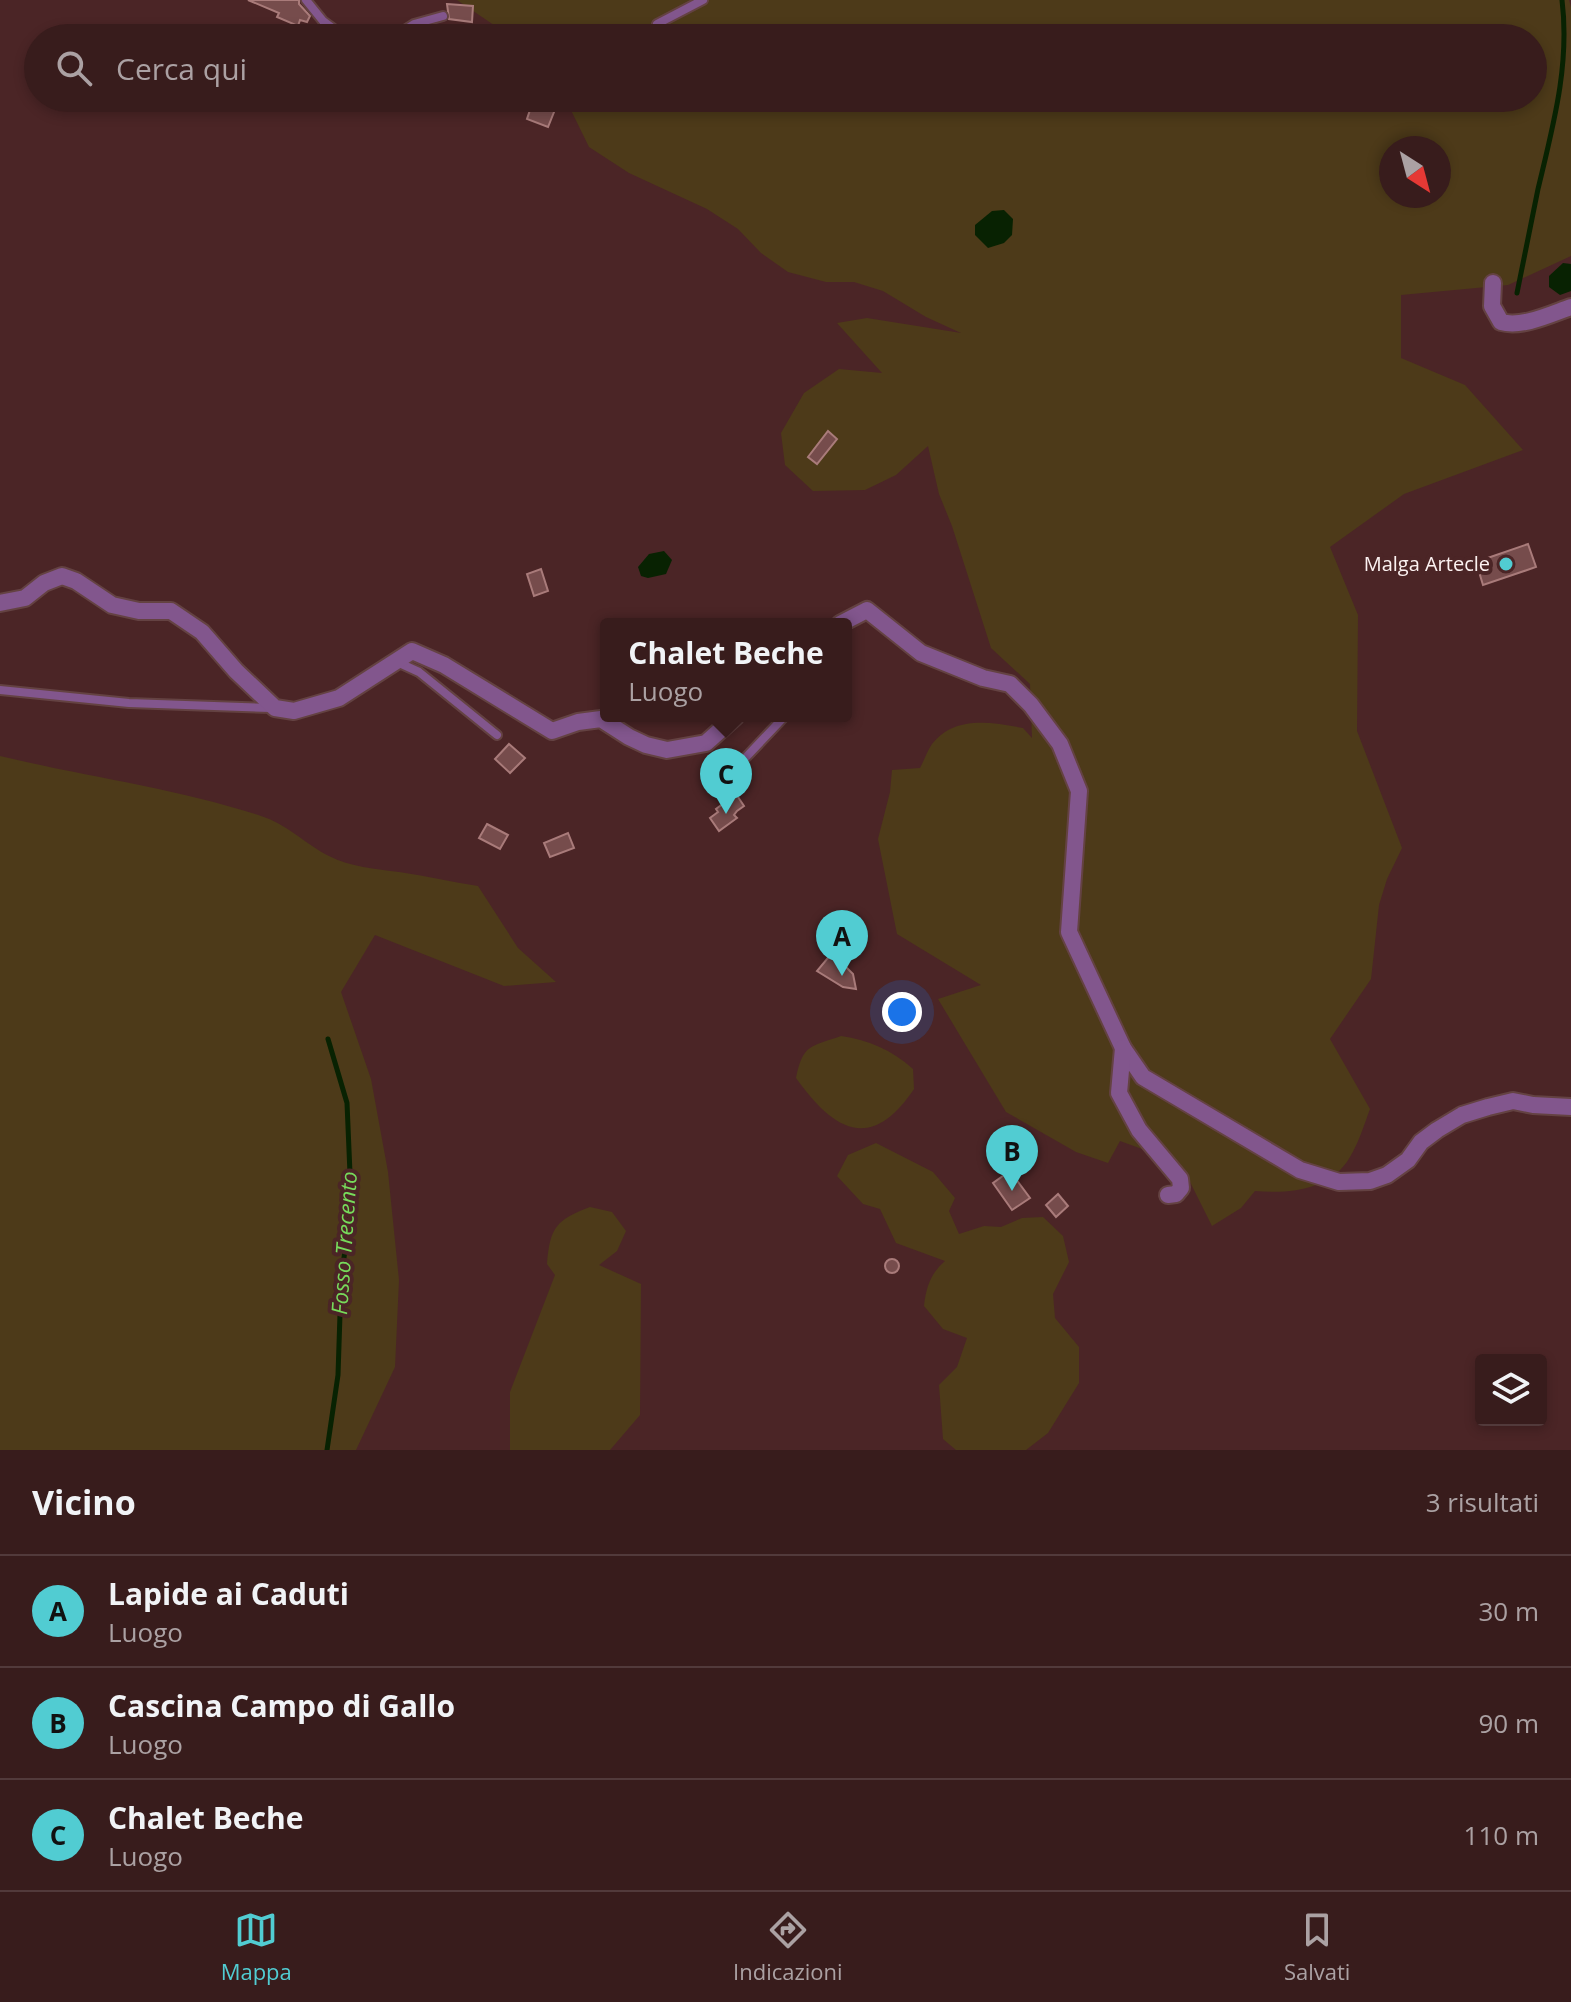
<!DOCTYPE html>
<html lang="it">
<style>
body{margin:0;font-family:"Open Sans",sans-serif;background:#3f2525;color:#f1f3f6}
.controls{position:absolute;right:24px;bottom:24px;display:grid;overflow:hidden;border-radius:8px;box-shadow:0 4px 12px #0003}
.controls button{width:72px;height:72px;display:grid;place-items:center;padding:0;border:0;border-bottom:2px solid #523a3b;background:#381c1c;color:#f1f3f6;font:40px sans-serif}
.compass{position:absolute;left:1379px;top:136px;width:72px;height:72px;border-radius:50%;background:#381c1c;box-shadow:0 4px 12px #0003;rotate:144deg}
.you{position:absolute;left:902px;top:1012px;width:28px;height:28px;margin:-20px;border:6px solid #fff;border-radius:50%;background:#1a73e8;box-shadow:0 0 0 12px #1a73e833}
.badge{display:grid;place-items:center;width:52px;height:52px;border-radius:50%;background:#51ccd2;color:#111;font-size:26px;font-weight:700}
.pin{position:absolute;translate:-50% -66px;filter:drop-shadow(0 2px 4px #0008)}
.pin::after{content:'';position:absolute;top:42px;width:28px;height:24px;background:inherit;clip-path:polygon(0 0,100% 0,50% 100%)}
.popup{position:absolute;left:600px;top:618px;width:252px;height:104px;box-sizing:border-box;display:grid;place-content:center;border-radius:8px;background:#381c1c;filter:drop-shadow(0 2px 6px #0005);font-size:26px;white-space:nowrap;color:#aba1a3}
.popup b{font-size:30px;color:#f1f3f6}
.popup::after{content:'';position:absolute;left:50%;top:100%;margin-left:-16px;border:16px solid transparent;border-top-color:#381c1c}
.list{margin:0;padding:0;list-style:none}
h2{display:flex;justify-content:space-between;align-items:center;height:104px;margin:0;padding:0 32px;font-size:34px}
h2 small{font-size:26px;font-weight:400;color:#aba1a3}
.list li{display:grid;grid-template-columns:52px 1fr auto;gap:24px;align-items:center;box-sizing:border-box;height:112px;padding:0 32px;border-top:2px solid #523a3b}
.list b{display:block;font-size:30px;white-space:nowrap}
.list p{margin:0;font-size:26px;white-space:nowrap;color:#aba1a3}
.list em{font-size:26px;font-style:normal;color:#aba1a3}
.icon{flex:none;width:44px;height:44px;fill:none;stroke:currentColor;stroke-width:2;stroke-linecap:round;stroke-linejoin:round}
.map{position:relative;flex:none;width:1571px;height:1450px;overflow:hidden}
.search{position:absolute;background:#381c1c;box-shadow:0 4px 12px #0003;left:24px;right:24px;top:24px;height:88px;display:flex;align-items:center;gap:20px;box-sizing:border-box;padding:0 28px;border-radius:44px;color:#aba1a3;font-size:30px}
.sheet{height:440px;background:#381c1c}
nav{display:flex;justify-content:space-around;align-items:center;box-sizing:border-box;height:112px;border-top:2px solid #523a3b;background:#381c1c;font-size:22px;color:#aba1a3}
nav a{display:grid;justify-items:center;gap:4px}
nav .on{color:#51ccd2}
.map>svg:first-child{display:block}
.green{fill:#4d3a19;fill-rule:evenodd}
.water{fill:#082202}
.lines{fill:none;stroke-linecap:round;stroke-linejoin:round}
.stream{stroke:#082202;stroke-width:5}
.building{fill:#764c4c;stroke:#a97b7a;stroke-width:2}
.service-casing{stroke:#644242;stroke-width:12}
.minor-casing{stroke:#644242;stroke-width:20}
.service{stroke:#82568d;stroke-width:8}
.minor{stroke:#82568d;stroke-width:16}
.poi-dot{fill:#51ccd2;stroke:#4b2526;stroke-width:3}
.labels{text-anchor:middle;stroke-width:8;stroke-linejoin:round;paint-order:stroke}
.poi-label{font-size:20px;fill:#fcf2f1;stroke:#4b2526;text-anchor:end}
.water-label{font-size:22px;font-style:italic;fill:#77db5b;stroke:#4b2526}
</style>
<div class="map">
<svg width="1571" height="1450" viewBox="0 0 1571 1450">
<rect width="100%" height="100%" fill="#4b2526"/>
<g class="green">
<path d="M457,0h1112l2,7v249l-63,29 -107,10v63l64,27 58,65 -119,44 -74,53 28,68 -1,116 45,117 -15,31 -8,26 -8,74 -41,60 40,70c-6,16 -11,33 -20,48 -19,33 -60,37 -95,34l-14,17 -29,18 -26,-52 -44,-25 -22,-8 -12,22 -32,-11 -70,-40 -68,-113 43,-14 -84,-51 -19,-95 12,-47 2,-22 28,-2c4,-7 7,-17 12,-24 23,-29 59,-22 91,-16l9,10 -2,-54 -39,-36 -39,-122 -13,-32 -11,-48 -32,29 -31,15 -52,1 -28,-26 -4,-32 23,-40 35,-24 43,4 -45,-50 30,-5 94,15 -35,-16 -43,-26 -29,-9h-28l-38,-10 -27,-19 -23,-24 -31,-20 -78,-36 -40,-26 -24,-49h968v-60h-1020zM1391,148h48v48h-48z"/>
<path d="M0,756c87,21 176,32 261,60 26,8 44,28 68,40 21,11 47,13 70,16 27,4 53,10 79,14l40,62 38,34 -52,4 -129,-51 -34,57 30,87 17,93 11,108 -4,87 -39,83h-356z"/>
<path d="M841,1036c28,4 51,14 72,33l1,20c-43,64 -80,42 -118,-11 7,-34 14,-31 45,-42z"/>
<path d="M876,1143l57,29 22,26 -6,13 10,23 25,-8 17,1 21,-9 21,-1 20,19 6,26 -16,32 2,24 24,29v36l-31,50 -22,17h-70l-13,-11 -4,-54 18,-18 10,-29 -24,-9 -19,-23c2,-19 7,-33 21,-45l-49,-18 -16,-34 -17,-5 -26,-28 11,-21z"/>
<path d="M590,1207l22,5 14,19 -9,20 -18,14 42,19 -1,131 -30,35h-100v-58l45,-117 -8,-11c3,-38 10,-44 43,-57z"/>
</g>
<g class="water">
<polygon points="1004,210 1013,219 1012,235 1004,243 988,248 975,235 975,225 992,211"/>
<polygon points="1563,263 1571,264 1571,291 1560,295 1549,287 1549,276"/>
<polygon points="664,551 672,560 666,574 648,578 641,576 638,567 649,554"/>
</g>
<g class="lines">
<g class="stream">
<path d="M1517,293c7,-35 14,-69 21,-104 15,-63 32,-124 24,-189"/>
<polyline points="327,1450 338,1375 341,1284 351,1197 347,1103 328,1039"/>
</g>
</g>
<g class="building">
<polygon points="248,0 299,0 299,4 310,16 307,22 300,20 298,26 277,17 279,13"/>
<polygon points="447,4 473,6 472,22 449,19"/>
<polygon points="534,98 556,107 548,127 527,119"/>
<polygon points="828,431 837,439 817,464 808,457"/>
<polygon points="1528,544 1536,567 1483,585 1476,562"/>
<polygon points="541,569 548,591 534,596 527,574"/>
<polygon points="509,744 525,758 510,773 495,759"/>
<polygon points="736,794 744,806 737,811 734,815 737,818 719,831 710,818 718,812 716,809"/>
<polygon points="487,824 508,835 500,849 479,838"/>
<polygon points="568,833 574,848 550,857 544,843"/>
<polygon points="832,953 853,974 856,989 843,987 817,971"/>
<polygon points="1010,1171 1030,1198 1012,1210 993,1183"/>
<polygon points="1058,1194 1068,1206 1056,1217 1046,1205"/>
<circle cx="892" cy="1266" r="7"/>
</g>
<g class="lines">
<defs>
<g id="service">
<polyline points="306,0 323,21 342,35 390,30 396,33"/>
<polyline points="657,24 703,0"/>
<polyline points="400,33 414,24 443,16"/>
<polyline points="395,661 419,672 497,735"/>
<polyline points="0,690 129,703 271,708"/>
<polyline points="718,776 732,772 785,716"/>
</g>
<g id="minor">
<path d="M1493,283l-1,23 9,16c21,6 50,-8 70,-15"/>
<polyline points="0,603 25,598 44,583 62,576 76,581 112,605 139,611 171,611 202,632 236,671 275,708 294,711 339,698 412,651 444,665 552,731 578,722 601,719 629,737 646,745 667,750 706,743 736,716"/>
<polyline points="840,624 867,610 921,653 983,678 1010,684 1031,705 1060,744 1079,791 1069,932 1123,1048 1143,1077 1300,1170 1339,1182 1370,1181 1387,1175 1408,1160 1421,1142 1437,1130 1462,1115 1488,1107 1513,1101 1533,1105 1571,1107"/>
<polyline points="1123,1048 1119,1093 1139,1130 1180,1179 1181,1188 1176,1194 1168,1195"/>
</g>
</defs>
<use href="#service" class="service-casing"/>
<use href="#minor" class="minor-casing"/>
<use href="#service" class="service"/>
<use href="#minor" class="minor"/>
</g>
<circle class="poi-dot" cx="1506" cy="564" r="8"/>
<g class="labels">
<g class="poi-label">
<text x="1490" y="571">Malga Artecle</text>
</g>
<g class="water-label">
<text transform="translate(344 1243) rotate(-86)" y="8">Fosso Trecento</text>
</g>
</g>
</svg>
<div class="controls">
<button><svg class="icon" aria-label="layers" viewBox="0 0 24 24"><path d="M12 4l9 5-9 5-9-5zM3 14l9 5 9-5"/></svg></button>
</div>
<svg class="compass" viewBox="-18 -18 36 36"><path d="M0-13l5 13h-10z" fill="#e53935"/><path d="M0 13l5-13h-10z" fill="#aba1a3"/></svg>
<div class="you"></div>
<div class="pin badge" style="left:842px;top:976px">A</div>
<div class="pin badge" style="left:1012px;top:1191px">B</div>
<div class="pin badge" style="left:726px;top:814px">C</div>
<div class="popup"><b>Chalet Beche</b>Luogo</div>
<div class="search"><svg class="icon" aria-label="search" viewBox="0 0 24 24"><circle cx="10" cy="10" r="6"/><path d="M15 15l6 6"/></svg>Cerca qui</div>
</div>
<section class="sheet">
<h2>Vicino<small>3 risultati</small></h2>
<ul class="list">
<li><span class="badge">A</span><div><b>Lapide ai Caduti</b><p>Luogo</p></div><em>30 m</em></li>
<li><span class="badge">B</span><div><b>Cascina Campo di Gallo</b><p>Luogo</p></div><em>90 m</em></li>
<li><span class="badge">C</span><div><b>Chalet Beche</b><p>Luogo</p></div><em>110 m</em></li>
</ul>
</section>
<nav>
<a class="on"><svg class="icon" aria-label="map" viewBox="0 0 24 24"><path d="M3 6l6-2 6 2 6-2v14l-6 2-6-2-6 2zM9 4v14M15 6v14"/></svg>Mappa</a>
<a><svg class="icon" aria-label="directions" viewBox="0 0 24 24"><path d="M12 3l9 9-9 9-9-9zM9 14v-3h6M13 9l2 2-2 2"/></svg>Indicazioni</a>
<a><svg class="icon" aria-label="saved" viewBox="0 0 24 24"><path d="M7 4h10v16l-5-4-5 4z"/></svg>Salvati</a>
</nav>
